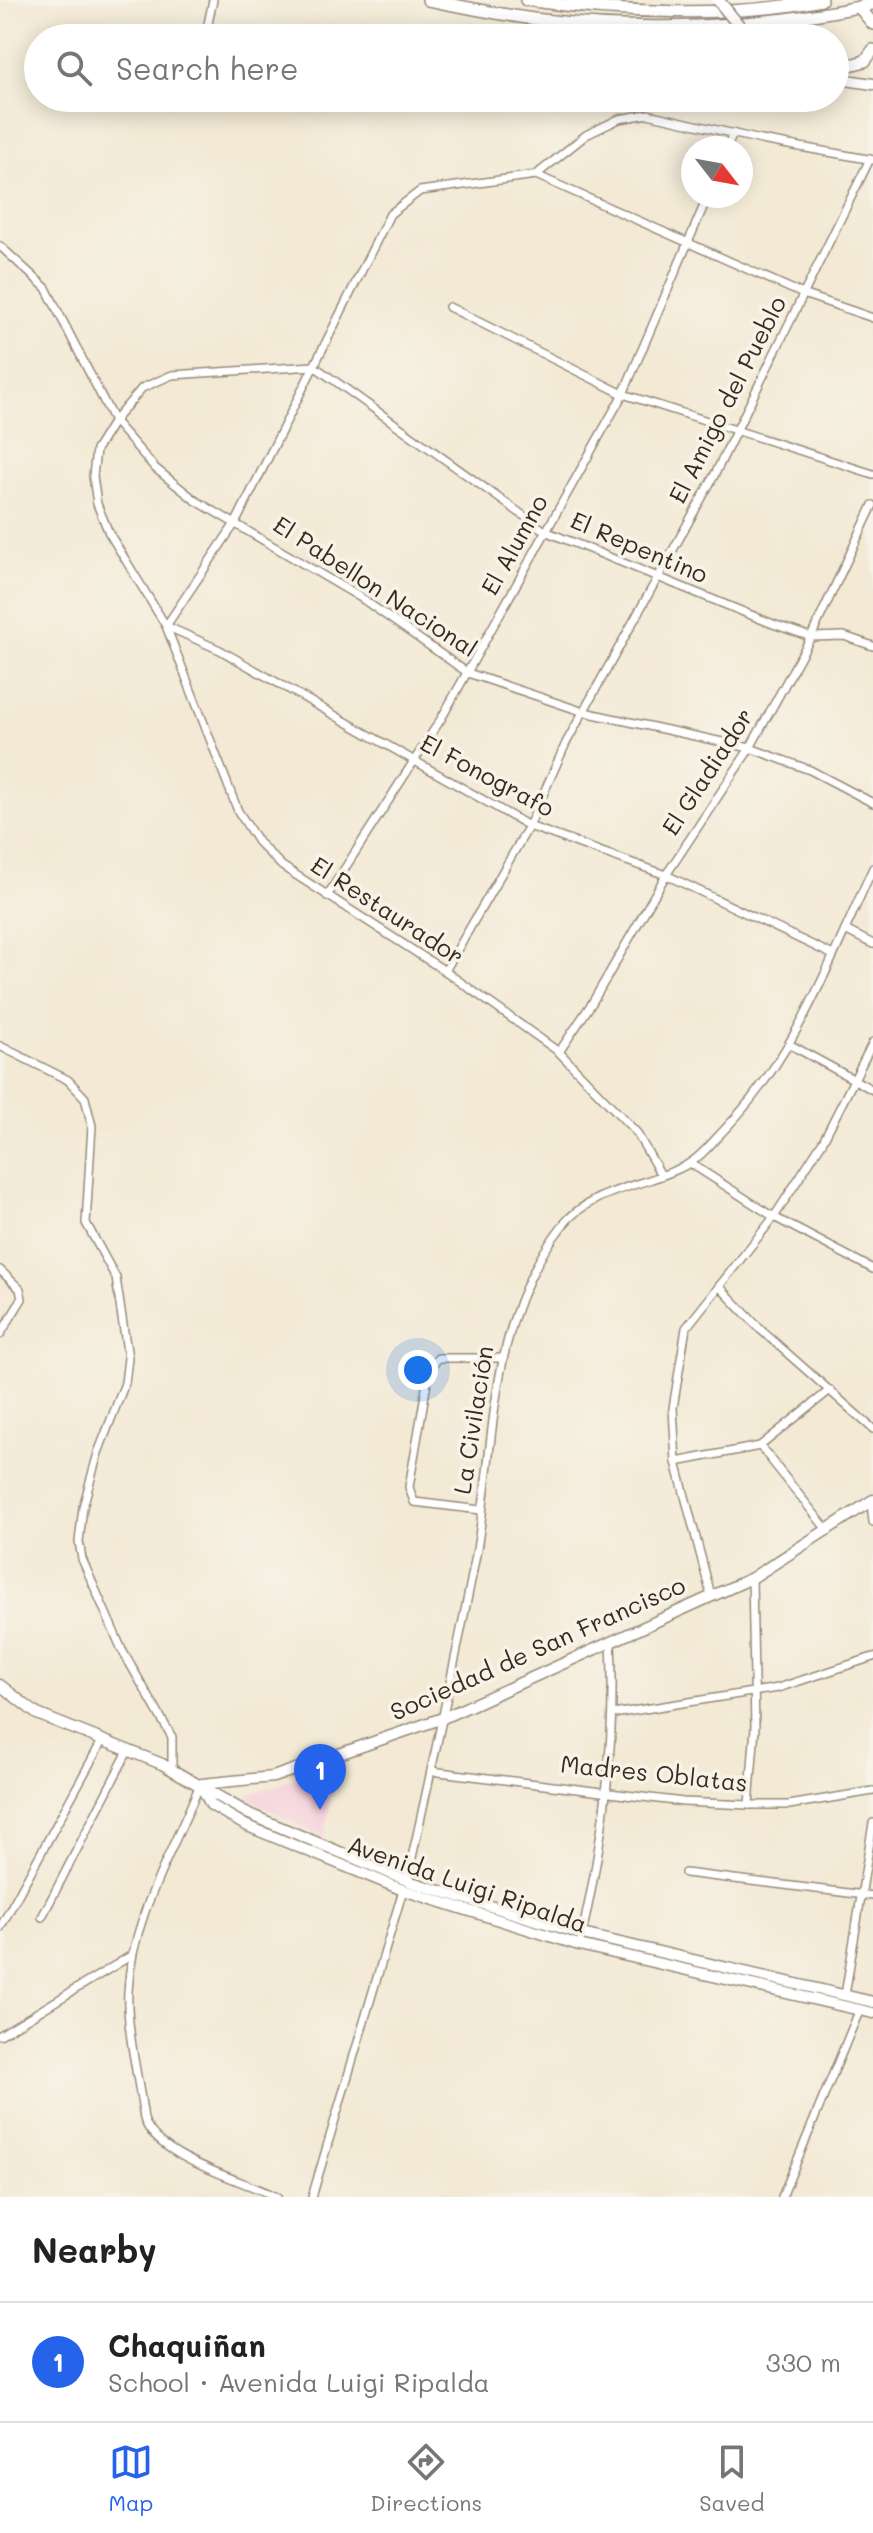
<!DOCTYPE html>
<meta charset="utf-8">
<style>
body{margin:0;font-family:Mali,sans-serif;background:#f6f6f6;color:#222}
.compass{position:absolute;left:681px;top:136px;width:72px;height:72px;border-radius:50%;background:#fff;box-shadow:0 4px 20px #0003;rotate:121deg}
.you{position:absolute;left:418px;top:1370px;width:28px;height:28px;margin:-20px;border:6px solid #fff;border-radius:50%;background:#1a73e8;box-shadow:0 0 0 12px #1a73e833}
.badge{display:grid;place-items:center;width:52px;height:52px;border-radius:50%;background:#2563eb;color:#fff;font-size:26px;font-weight:700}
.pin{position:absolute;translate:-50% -66px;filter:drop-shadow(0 2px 4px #0008)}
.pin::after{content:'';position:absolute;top:42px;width:28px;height:24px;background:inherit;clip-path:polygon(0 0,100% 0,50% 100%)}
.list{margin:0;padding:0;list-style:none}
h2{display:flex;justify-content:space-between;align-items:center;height:104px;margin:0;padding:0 32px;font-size:34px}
h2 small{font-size:26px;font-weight:400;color:#767676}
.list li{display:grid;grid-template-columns:52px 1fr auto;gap:24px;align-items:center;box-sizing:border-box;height:120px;padding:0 32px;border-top:2px solid #e0e0e0}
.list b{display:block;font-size:30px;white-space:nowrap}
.list p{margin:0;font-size:26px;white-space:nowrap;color:#767676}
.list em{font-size:26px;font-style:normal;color:#767676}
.icon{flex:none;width:44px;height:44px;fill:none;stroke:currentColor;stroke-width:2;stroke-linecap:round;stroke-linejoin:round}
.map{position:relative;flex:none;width:873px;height:2197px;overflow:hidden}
.search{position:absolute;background:#fff;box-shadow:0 4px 20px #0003;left:24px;right:24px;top:24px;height:88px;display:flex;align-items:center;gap:20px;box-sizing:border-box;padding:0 28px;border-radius:44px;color:#767676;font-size:30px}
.sheet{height:224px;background:#fff}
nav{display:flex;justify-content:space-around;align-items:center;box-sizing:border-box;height:112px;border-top:2px solid #e0e0e0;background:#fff;font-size:22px;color:#767676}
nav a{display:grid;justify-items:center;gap:4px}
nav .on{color:#2563eb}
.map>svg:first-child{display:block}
.built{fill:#f5cfdb}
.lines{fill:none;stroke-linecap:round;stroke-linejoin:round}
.street-casing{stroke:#978a79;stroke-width:10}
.secondary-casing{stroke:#978a79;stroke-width:13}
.primary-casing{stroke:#978a79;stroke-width:14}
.street{stroke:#fff;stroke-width:7}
.secondary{stroke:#fff;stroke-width:10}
.primary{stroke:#fff;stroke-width:11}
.primary-bridge-casing{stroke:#978a79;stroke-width:14;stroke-linecap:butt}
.primary-bridge{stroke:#fff;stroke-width:11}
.labels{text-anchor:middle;stroke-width:7;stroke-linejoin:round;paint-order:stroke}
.street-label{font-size:24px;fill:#3b2a1e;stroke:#f7f3e8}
</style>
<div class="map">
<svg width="873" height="2197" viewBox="0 0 873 2197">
<rect width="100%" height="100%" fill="#f7f3e8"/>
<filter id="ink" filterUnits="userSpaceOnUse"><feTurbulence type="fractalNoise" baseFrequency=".0125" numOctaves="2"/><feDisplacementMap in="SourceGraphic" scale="16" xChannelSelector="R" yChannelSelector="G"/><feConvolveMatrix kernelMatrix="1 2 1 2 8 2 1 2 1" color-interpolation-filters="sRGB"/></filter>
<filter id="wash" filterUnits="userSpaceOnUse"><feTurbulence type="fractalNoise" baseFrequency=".006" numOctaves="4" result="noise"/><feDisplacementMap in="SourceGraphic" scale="32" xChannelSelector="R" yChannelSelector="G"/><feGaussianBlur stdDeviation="1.8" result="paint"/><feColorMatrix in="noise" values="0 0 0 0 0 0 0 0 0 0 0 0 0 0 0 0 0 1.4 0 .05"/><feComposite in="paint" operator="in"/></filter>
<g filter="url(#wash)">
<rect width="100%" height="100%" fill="#f3e9d4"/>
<polygon class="built" points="337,1765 324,1839 249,1799 247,1795"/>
</g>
<g filter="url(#ink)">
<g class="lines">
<defs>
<g id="street">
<polyline points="205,38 213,0"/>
<polyline points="727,148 733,133"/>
<polyline points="536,175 803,294 873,318"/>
<polyline points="0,246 46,288 114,421 155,468 195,500 361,598 468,673 584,712 750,748 810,770 873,803"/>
<polyline points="449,307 623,394 873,474"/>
<polyline points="314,366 172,375 142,388 114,421 96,450 93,476 97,504 109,533 166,626 220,650 529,826 666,875 833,955"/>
<polyline points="314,366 545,531 773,624 811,637 844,636 873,646"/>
<polyline points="327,896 441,719 623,394 708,196"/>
<polyline points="845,930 873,944"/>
<polyline points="445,971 529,826 566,743 714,476 870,159"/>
<polyline points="789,1044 873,1090"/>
<polyline points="0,1046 68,1080 85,1098 92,1126 86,1223 116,1278 128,1358 125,1383 98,1453 83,1507 79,1542 82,1559 122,1650 172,1737 172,1769"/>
<polyline points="559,1052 592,1003 666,875 750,748 811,637 873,505"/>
<polyline points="690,1163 774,1217 873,1269"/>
<polyline points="661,1175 636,1132 559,1052 445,971 282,866 258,842 238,811 166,626 236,522 390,214 420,191 536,175 586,135 619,119 648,114 761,140 873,160"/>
<polyline points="0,1270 20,1289 22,1299 0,1335"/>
<polyline points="719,1286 761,1330 873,1429"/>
<polyline points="760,1446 828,1531"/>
<polyline points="676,1462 760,1446 830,1390"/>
<polyline points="871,1502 873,1522"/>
<polyline points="481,1510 414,1502 409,1487 429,1371 438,1358 502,1358"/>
<polyline points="711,1595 676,1462 673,1408 686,1328 774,1217 823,1141 873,1042"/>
<polyline points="613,1714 778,1688 873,1657"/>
<polyline points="431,1771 683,1802 749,1805 789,1805 873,1791"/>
<path d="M200,1784c-27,68 -68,132 -72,207 -2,38 11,89 16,128 13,39 96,60 133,78"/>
<polyline points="749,1805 755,1728 752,1578"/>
<polyline points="685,1873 873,1896"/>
<path d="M407,1880c24,-108 48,-216 69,-325 20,-113 11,-233 86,-329 32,-40 87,-39 128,-63 14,-9 24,-23 35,-34 70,-72 106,-170 148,-261"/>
<polyline points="42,1917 128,1751"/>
<polyline points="0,1928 102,1741"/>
<path d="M581,1938c22,-95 35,-197 30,-295"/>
<polyline points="845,1995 873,1823"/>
<polyline points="0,2035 132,1955"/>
<polyline points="312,2197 403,1890"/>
<polyline points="782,2197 860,2009"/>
</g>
<g id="secondary">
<polyline points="578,28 626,38"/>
<polyline points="839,79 873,84"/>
<polyline points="0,1685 37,1714 162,1764 249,1814 411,1882 582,1934 873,2002"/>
<polyline points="202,1784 273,1777 443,1718 752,1578 873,1500"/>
<polyline points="201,1786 211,1805 245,1825 403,1890 579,1945 873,2013"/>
</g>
<g id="primary">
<path d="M428,0c38,7 76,16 115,20 107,13 224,7 330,-16"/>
<path d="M526,0c87,13 209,18 295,0"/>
<polyline points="859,7 873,24"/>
<polyline points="835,69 865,61 873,50"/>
<polyline points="835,75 845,80"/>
</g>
</defs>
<use href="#street" class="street-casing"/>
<use href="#secondary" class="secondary-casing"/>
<use href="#primary" class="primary-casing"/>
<use href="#street" class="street"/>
<use href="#secondary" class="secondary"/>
<use href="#primary" class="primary"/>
<defs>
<polyline id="primary-bridge" points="718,0 749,38"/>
</defs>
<use href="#primary-bridge" class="primary-bridge-casing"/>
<use href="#primary-bridge" class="primary-bridge"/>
</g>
</g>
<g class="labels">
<g class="street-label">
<text transform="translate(728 400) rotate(-63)" y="8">El Amigo del Pueblo</text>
<text transform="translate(515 545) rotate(-61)" y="8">El Alumno</text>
<text transform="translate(639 548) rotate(23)" y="8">El Repentino</text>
<text transform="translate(375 587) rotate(33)" y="8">El Pabellon Nacional</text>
<text transform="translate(708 772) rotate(-57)" y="8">El Gladiador</text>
<text transform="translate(487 776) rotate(28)" y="8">El Fonografo</text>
<text transform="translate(387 911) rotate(33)" y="8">El Restaurador</text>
<text transform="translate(474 1420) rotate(-81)" y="8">La Civilación</text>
<text transform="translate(538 1649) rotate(-24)" y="8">Sociedad de San Francisco</text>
<text transform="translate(654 1774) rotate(6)" y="8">Madres Oblatas</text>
<text transform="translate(467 1885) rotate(19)" y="8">Avenida Luigi Ripalda</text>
</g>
</g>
</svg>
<svg class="compass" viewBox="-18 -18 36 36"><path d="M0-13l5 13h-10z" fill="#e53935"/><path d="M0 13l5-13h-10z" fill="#767676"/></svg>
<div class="you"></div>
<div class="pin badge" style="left:320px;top:1810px">1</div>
<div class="search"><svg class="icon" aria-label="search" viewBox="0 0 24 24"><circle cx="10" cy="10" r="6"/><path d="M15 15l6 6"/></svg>Search here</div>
</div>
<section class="sheet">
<h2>Nearby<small></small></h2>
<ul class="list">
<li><span class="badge">1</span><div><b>Chaquiñan</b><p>School · Avenida Luigi Ripalda</p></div><em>330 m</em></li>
</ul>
</section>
<nav>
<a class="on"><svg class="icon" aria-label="map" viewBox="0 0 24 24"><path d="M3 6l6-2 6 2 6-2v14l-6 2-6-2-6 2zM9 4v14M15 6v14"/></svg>Map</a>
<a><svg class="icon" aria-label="directions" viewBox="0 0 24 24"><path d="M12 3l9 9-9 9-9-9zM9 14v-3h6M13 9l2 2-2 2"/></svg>Directions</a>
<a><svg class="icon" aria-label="saved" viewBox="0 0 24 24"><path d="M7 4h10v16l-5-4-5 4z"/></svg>Saved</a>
</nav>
